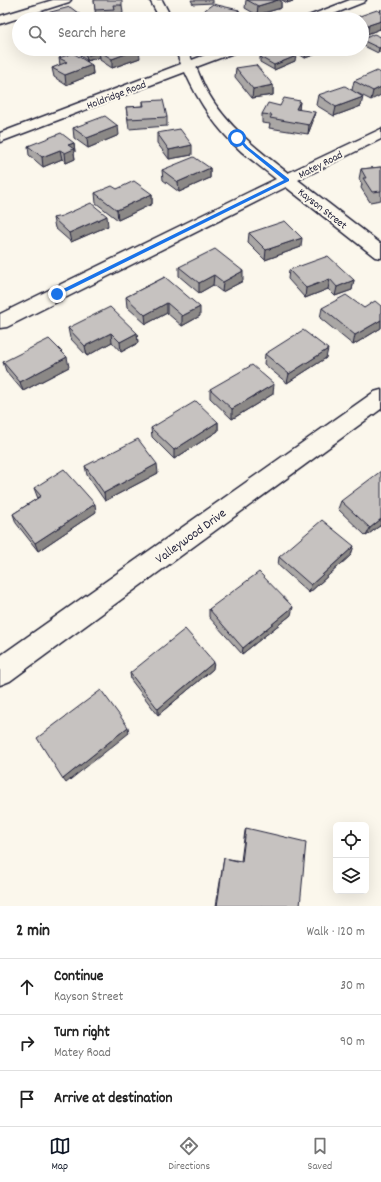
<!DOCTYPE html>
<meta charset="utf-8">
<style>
body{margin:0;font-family:Dekko,sans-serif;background:#f6f6f6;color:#222}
.controls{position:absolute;right:12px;bottom:12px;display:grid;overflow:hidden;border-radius:6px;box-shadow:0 4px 16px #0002}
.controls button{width:36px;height:36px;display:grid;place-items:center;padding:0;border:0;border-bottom:1px solid #e0e0e0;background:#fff;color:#222;font:20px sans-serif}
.stop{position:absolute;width:12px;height:12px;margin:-9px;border:3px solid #1a73e8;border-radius:50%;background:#fff}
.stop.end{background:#1a73e8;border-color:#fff;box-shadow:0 1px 4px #0008}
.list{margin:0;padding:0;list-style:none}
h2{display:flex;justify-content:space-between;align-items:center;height:52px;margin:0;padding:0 16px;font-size:17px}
h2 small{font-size:13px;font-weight:400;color:#767676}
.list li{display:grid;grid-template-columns:26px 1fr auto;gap:12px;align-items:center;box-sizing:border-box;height:56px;padding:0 16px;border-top:1px solid #e0e0e0}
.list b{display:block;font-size:15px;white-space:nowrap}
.list p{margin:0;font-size:13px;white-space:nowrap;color:#767676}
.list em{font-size:13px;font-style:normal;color:#767676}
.icon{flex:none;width:22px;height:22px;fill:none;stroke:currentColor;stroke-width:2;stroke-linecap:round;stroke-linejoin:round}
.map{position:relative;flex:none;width:381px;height:906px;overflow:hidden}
.search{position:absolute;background:#fff;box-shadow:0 4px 16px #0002;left:12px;right:12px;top:12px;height:44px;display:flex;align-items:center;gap:10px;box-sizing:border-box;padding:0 14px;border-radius:22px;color:#767676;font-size:15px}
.sheet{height:220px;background:#fff}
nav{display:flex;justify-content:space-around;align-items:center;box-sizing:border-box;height:56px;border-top:1px solid #e0e0e0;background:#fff;font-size:11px;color:#767676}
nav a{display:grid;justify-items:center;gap:2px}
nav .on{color:#111827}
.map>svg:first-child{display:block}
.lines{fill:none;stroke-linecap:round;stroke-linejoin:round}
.minor-casing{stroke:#22223b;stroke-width:3}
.minor{fill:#fbf7ec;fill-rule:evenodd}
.wall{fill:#aaa7a5;stroke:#22223b}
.shaded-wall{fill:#8b8886;stroke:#22223b}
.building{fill:#c6c2c0;stroke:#22223b}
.route{fill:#1a73e8}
.labels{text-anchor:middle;stroke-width:4;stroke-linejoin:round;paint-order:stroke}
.far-street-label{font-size:11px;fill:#22223b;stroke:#fbf7ec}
.street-label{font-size:13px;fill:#22223b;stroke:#fbf7ec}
</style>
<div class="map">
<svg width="381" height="906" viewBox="0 0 381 906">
<rect width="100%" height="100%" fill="#fbf7ec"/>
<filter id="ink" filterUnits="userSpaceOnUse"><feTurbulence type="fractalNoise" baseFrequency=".025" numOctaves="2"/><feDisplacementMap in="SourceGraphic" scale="8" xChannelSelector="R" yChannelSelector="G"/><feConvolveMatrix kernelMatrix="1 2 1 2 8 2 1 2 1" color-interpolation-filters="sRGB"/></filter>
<g filter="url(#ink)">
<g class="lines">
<defs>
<g id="minor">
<polygon points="53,0 71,0 69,2 0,24 0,16"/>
<polygon points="150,0 162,0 172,19 160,19"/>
<polygon points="350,0 366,0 364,2 321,19 304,19 306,17"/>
<path d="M175,49h12l5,11 29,-11h17l-2,3 -40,15c4,9 7,18 12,26 19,33 50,57 80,80l93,-44v10l-83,41 83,64v14l-6,-1 -89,-70 -279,140 -7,1v-14l276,-135c-11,-9 -23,-18 -34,-27 -25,-22 -44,-51 -57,-80l-185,70v-9l181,-69z"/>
<polygon points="381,390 381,409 10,681 0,685 0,656 374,392"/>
</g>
</defs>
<use href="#minor" class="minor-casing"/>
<use href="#minor" class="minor"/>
</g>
<g class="wall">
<polygon points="94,0 122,5 123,13 114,14 115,18 96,19"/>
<polygon points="191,0 213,0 213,3 193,4"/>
<polygon points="246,0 281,0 281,8 257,15 245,8"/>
<polygon points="282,0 296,0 287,3"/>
<polygon points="381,9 381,30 380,29 367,34 362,31 362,19 354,19 354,18 380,12"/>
<polygon points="239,10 239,19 202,19 202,12"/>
<polygon points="43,14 82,19 44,19"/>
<polygon points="381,37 381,51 378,53 362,45 362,39"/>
<polygon points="74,49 102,49 140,58 112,68 100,60 100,57 87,61 75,51"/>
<polygon points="291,49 330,49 305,58"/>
<polygon points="260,57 295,61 274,70 260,62"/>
<polygon points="59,58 92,65 93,74 66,85 54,77 52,68 60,65"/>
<polygon points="236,68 273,85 273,95 252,98 235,77"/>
<polygon points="381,73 371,100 357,93 361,106 334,116 316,105 318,95 352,90 354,81"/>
<polygon points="143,101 167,117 167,126 129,129 126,107 143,106"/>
<polygon points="300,101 299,109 313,121 308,134 269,128 270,124 262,123 262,114 280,106"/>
<polygon points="73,128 119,135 88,148 74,138"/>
<polygon points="157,133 192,155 169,159 157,143"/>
<polygon points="74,143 75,152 74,153 75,159 66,163 62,159 43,167 29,155 28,146"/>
<polygon points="381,167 381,200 370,202 361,188 362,184 359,179 361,169"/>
<polygon points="210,168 210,178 179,192 163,180 162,170"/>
<polygon points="117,189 152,194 152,204 118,220 96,203 95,193"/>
<polygon points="53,218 108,226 71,242 55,228"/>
<polygon points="249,233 301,247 265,260 248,243"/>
<polygon points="179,267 243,281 222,292 213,285 199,293 179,276"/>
<polygon points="289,270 354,280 352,290 335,296 328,289 305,298 288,279"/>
<polygon points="165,277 200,316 182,326 167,313 146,324 127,307 126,297"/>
<polygon points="381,306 381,328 353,345 320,318 322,308 364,308"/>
<polygon points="68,328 137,333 138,343 121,352 112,342 87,356 70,338"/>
<polygon points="265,354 326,358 287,383 264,364"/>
<polygon points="3,362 69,367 23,391 6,371"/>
<polygon points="210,389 273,394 232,419 210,398"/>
<polygon points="218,422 218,431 174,459 152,437 151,428"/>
<polygon points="85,466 158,473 105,501 87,475"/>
<polygon points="34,488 96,512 38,551 16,523 13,514 38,498 37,496"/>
<polygon points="341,501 381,525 366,536 338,509"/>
<polygon points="351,555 309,593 278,565 279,557"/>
<polygon points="209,609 291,615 242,654 209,617"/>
<polygon points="213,669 158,715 131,680 130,673"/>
<polygon points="246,828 300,906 216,906 224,858 241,861 245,831"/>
</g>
<g class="shaded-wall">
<polygon points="278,0 281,0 281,8 257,15 258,6"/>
<polygon points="288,0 296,0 287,3"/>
<polygon points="239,10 239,19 229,19 230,18"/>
<polygon points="82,16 82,19 72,19"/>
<polygon points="381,21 380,29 367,34 369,25"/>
<polygon points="381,47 381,51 378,53 379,48"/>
<polygon points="139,49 140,58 112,68 112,59"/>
<polygon points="306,49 330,49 305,58"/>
<polygon points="99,52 100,57 87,61 86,56"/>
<polygon points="296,56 295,61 274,70 274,65"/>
<polygon points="92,65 93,74 66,85 65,75"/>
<polygon points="273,85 273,95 252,98 253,89"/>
<polygon points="381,87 381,95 371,100 373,91"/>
<polygon points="363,97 361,106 334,116 336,107"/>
<polygon points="300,101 299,110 296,109"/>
<polygon points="315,112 313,121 308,134 309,125"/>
<polygon points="118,126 119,135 88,148 87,138"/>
<polygon points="74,143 75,152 74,153 75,159 66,163 65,153 68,145"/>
<polygon points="192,145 192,155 169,159 169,150"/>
<polygon points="60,150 62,159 43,167 42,157"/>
<polygon points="210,168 210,178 179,192 178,182"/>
<polygon points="152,194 152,204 118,220 117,210"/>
<polygon points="107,216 108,226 71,242 69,233"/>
<polygon points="302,238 301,247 265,260 266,250"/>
<polygon points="243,271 243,281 222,292 223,282"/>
<polygon points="214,275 213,285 199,293 199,283"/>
<polygon points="330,279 328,289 305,298 306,288"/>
<polygon points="354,280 352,290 335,296 337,287"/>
<polygon points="167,303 167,313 146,324 145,315"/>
<polygon points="200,307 200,316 182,326 182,316"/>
<polygon points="381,320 381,328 353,345 355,335"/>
<polygon points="111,333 112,342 87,356 85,346"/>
<polygon points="137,333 138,343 121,352 120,342"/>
<polygon points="328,349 326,358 287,383 289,374"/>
<polygon points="67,357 69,367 23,391 20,382"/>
<polygon points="274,384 273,394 232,419 232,409"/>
<polygon points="218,422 218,431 174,459 174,450"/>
<polygon points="157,464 158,473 105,501 104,493"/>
<polygon points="95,504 96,512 38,551 35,543"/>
<polygon points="381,519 381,525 366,536 370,528"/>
<polygon points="354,546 351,555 309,593 311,585"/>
<polygon points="293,607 291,615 242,654 243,648"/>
<polygon points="214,662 213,669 158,715 158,709"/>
<polygon points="128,727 129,733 66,783 63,779"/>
</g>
<g class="building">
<polygon points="94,0 122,0 122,5 113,5 114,9 95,10"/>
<polygon points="247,0 278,0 258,6"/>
<polygon points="213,4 239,10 230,18 202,12"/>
<polygon points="70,7 82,16 72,19 67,19 65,18 61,19 49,19 43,14"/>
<polygon points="377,10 381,12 381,21 369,25 362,22 362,19 357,19 354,18"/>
<polygon points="374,34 381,37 381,47 379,48 362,40"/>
<polygon points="78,49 102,49 103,50 99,51 99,52 86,56"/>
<polygon points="105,49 139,49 112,59 99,51"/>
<polygon points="281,49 296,56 274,65 260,57"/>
<polygon points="73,53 92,65 65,75 52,68 67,62 59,58"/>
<polygon points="256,65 273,85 253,89 236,68"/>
<polygon points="377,71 381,73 381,87 373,91 354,81"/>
<polygon points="345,86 363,97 336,107 318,95"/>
<polygon points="284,98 300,101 296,109 315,112 309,125 270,118 272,115 262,114 268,103 280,106"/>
<polygon points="163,100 167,117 128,119 126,107 144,106 143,101"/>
<polygon points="105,116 118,126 87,138 73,128"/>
<polygon points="180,129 192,145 169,150 157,133"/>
<polygon points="61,133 74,143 68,145 74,149 65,153 60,150 42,157 28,146"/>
<polygon points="194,157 210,168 178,182 162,170"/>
<polygon points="381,167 381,191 372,192 363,178 366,178 361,169"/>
<polygon points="134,181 152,194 117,210 95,193 112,186 117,189"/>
<polygon points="91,203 107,216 69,233 53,218 62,216"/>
<polygon points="285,221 302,238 266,250 249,233"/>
<polygon points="215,249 243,271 223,282 214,275 199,283 179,267"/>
<polygon points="328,256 354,280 337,287 330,279 306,288 289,270"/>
<polygon points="165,277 200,307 182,316 167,303 145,315 126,297"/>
<polygon points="346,295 364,308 375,301 381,306 381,320 355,335 322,308"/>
<polygon points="110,307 137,333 120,342 111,333 85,346 68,328"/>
<polygon points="303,330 328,349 289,374 265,354"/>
<polygon points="49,339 67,357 20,382 3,362"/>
<polygon points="252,365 274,384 232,409 210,389"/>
<polygon points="196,401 218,422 174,450 151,428"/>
<polygon points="138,439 157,464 104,493 85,466"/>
<polygon points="64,469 95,504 35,543 13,514 41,496 34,488"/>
<polygon points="381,471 381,519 370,528 341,501"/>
<polygon points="322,520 354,546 311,585 279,557"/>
<polygon points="259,572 293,607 243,648 209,609"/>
<polygon points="185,629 214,662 158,709 130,673"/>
<polygon points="101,690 128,727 63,779 37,738"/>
<polygon points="246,828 306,842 300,906 217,906 224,858 242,862"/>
</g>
</g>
<polygon class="route" points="236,137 239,137 248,147 289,179 289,181 59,295 55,295 55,293 284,180 245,148"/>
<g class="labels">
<g class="far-street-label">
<text transform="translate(116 94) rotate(-21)" y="4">Holdridge Road</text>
<text transform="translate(320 164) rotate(-27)" y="4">Matey Road</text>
<text transform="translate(323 208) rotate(38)" y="4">Kayson Street</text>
</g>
<g class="street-label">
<text transform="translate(190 535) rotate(-36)" y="5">Valleywood Drive</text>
</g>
</g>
</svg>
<div class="controls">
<button><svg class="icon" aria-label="locate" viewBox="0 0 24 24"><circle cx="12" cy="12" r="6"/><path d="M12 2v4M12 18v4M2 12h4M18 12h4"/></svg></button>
<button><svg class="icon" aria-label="layers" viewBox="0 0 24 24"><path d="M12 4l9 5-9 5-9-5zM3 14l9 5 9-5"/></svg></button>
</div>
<div class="stop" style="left:237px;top:138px"></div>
<div class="stop end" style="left:57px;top:294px"></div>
<div class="search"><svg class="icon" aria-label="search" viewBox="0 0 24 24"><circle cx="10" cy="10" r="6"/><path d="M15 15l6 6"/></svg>Search here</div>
</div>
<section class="sheet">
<h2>2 min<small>Walk · 120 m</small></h2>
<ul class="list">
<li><svg class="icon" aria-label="ahead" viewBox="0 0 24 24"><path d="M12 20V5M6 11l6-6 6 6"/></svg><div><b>Continue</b><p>Kayson Street</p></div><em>30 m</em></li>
<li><svg class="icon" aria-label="right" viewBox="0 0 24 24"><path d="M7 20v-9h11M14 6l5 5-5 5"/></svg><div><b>Turn right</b><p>Matey Road</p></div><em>90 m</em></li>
<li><svg class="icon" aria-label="arrive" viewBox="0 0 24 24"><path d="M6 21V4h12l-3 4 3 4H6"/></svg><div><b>Arrive at destination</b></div></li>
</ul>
</section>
<nav>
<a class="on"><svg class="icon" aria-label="map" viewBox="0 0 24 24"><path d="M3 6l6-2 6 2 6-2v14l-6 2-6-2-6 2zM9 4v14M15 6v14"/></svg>Map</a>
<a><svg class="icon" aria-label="directions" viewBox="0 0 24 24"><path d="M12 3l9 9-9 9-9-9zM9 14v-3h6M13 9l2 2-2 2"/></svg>Directions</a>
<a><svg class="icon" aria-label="saved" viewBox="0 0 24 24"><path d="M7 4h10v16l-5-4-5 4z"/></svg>Saved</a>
</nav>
